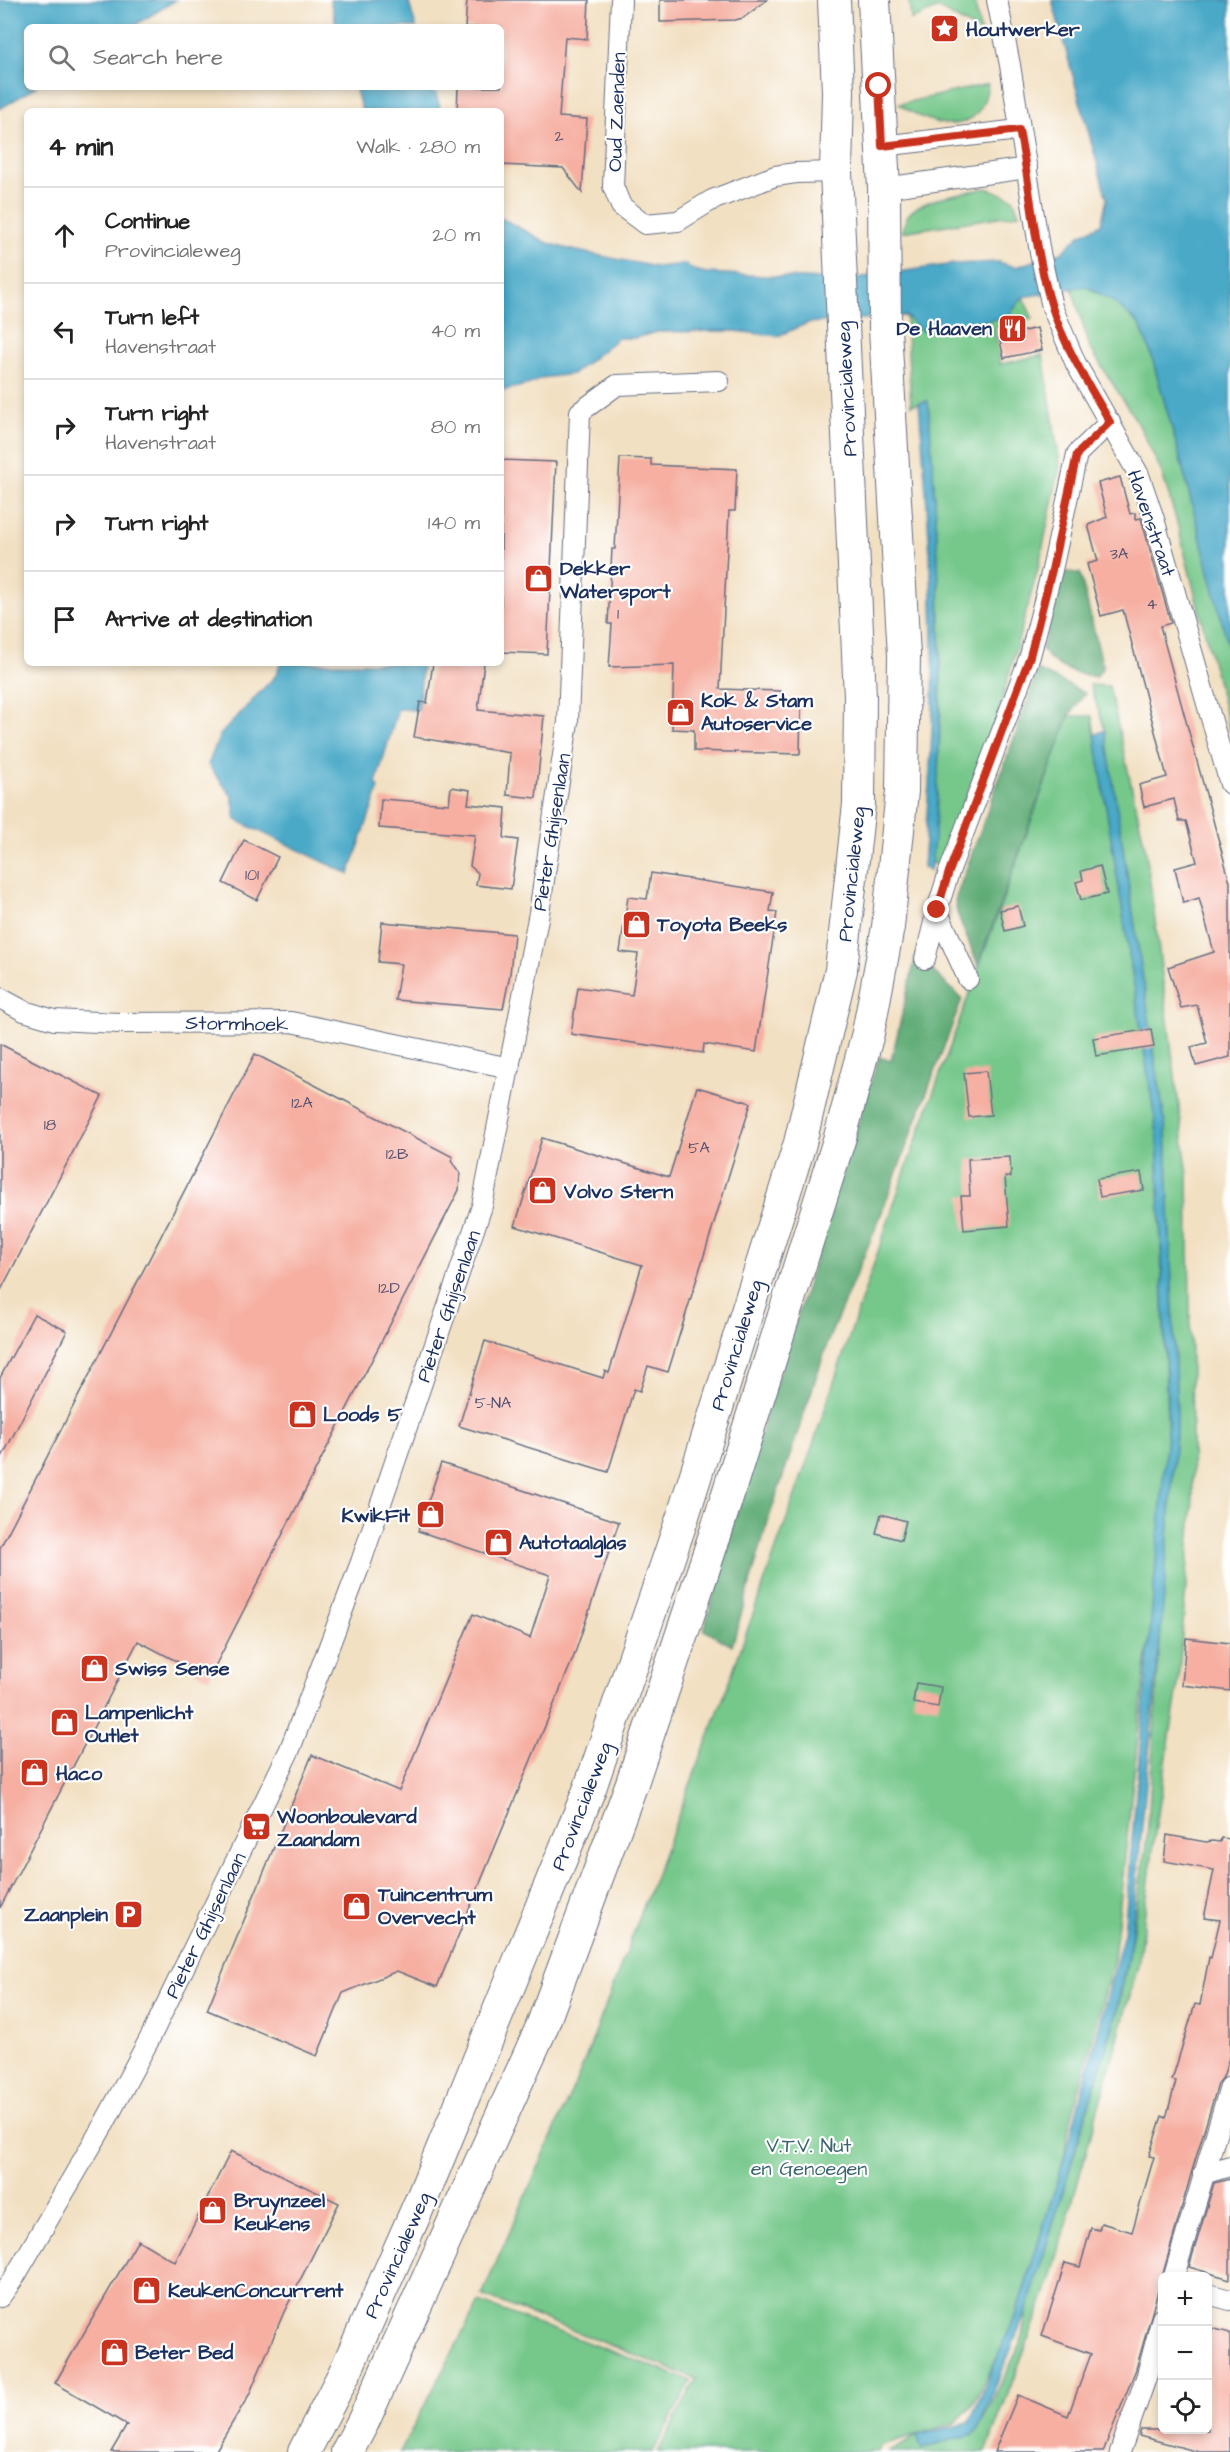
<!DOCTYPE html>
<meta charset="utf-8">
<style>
body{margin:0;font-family:"Architects Daughter",sans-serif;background:#f6f6f6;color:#222}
.controls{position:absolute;right:18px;bottom:18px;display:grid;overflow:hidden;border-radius:9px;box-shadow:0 3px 9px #0003}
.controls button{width:54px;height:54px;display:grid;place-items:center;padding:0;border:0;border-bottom:2px solid #e0e0e0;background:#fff;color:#222;font:30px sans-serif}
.stop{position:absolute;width:18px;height:18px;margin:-14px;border:4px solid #c8321e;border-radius:50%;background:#fff}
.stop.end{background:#c8321e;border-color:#fff;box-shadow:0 2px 6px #0008}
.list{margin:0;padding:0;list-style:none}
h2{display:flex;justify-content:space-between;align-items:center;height:78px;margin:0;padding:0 24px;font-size:26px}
h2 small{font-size:20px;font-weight:400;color:#767676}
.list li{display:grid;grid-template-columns:39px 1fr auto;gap:18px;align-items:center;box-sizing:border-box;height:96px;padding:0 24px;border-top:2px solid #e0e0e0}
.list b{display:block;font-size:22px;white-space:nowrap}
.list p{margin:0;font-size:20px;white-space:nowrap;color:#767676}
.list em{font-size:20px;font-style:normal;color:#767676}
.icon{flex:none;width:33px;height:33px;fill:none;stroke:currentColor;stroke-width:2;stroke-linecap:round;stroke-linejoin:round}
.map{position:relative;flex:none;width:1230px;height:2452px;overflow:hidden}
.search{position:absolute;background:#fff;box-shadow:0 3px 9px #0003;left:24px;top:24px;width:480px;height:66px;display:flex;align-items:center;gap:15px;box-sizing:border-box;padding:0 21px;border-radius:9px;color:#767676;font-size:22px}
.panel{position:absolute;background:#fff;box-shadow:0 3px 9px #0003;left:24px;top:108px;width:480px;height:558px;border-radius:9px}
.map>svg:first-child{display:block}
.green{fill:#74c78a;stroke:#487b74;stroke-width:1.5}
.forest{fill:#5fac76;stroke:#3d6e6a;stroke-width:1.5}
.water{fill:#48a9c7;stroke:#326c92;stroke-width:1.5}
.building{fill:#f6afa1}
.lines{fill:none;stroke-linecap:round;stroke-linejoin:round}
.minor-casing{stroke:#666d81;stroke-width:22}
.primary-casing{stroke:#666d81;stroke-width:34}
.minor{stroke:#fff;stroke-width:20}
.primary{stroke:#fff;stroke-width:32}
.route{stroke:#c8321e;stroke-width:8}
.labels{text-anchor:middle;stroke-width:4.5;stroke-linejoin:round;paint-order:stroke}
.number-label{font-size:16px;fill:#524f6f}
.poi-label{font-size:20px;font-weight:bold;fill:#1b2f5e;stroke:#fff;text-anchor:start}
.street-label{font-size:20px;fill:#1b2f5e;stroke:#fff}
.park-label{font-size:20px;fill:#3a646d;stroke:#fff}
</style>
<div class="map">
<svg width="1230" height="2452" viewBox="0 0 1230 2452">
<rect width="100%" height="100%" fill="#fff"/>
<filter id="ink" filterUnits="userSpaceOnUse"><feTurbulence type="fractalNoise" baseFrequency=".0167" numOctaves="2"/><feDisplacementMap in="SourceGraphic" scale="12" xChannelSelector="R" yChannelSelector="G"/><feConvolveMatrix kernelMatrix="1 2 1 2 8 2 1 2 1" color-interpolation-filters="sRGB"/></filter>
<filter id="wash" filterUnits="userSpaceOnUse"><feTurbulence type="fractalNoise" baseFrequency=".008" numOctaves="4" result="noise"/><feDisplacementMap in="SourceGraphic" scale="24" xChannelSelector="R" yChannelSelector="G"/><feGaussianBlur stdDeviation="1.35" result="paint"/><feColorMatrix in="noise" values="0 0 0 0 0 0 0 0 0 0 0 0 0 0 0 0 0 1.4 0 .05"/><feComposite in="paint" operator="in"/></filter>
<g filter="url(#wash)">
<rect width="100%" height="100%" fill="#f2e0c2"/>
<g class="green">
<polygon points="909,0 974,0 981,33 938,8 911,20"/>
<path d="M988,84c-7,56 -56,44 -89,20z"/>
<path d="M987,188l26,10 6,16 -117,18c2,-6 3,-14 7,-18 14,-16 58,-22 78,-26z"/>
<polygon points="1086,286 1114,302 1132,316 1140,325 1151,354 1177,446 1230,653 1230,731 1176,519 1162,473 1139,425 1090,348 1072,288"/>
<path d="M1023,297l10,22 -38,8 5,37 43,-9 17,110 -21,100 -42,153 -58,147 -8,-2c6,-63 10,-125 10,-188 0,-91 -6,-182 -13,-274l-17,4 -5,-89 16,15 85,-14z"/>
<polygon points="1090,685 1109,686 1146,851 1188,1176 1193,1498 1178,1686 1155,1833 1138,1966 1050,2282 986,2452 889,2452 917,2435 921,2448 974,2434 978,2430 1021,2343 1027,2310 1118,2010 1132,1937 1147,1838 1166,1550 1146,1660 1114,1959 1068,2131 1064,2159 1016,2314 1007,2338 973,2404 955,2423 882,2445 878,2452 658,2452 696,2379 482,2295 581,2070 724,1696 809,1456 903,1177 1069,716 1092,716 1157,1133 1167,1421 1169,1530 1177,1418 1166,1130 1105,730"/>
<polygon points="479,2302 691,2381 653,2452 400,2452"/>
</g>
<g class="forest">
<path d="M1065,572l15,1 23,94 -7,10c-21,-3 -42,-9 -54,-28z"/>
<polygon points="1037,670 1085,693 1069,716 978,965 957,913 955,900 1028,700"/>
<polygon points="916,955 962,999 877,1225 830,1336 769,1518 732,1646 704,1630 745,1482 879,1057 891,1061"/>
</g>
<g class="water">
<polygon points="0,0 176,0 132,27 27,27 27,87 36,87 0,109"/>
<polygon points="330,0 408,0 416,27 337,27"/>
<polygon points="1052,0 1230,0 1230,653 1177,446 1151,354 1140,325 1114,302 1086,286 1023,297 1007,317 922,331 906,316 808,323 778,336 734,331 657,332 635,338 618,338 573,374 542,378 530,384 501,391 501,218 548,243 572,250 656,267 686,264 693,270 707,273 842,280 954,264 998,262 1015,267 1062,252 1080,235 1101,224 1107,199"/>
<polygon points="355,87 434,87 441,111 362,111"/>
<path d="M928,401c9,111 15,223 11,334 -1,46 -2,92 -9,137l-7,-5c4,-56 9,-112 10,-168 2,-98 -6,-198 -14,-296z"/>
<polygon points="280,663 422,663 419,710 398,709 376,783 379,788 349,874 236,820 232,796 208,765 220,735 277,674"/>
<polygon points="1105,730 1166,1130 1177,1418 1163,1607 1131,1941 1116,2015 1027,2310 978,2430 973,2434 921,2448 917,2435 969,2423 1016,2314 1064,2159 1124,1933 1168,1421 1157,1133 1095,735"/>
</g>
<g id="blocks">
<g class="building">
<polygon points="467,0 589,0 587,39 565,37 559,117 587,119 582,193 563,168 501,165 501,111 457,111 458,87 501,87 501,27 465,27"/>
<polygon points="660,0 767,0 743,18 735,20 660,22"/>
<polygon points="1037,328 1042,350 1004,358 999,337"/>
<polygon points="620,458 651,459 651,465 737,469 735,511 729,511 720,689 781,691 780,701 801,702 800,754 694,751 694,730 672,729 674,665 609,667 612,624 608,624 612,549 615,549"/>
<polygon points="501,460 556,462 547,654 501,652"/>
<polygon points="1120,477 1130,514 1135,513 1135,519 1141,518 1171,623 1160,626 1230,882 1230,1057 1196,1066 1191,1047 1207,1043 1197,1005 1181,1008 1168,967 1214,952 1199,898 1183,903 1175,868 1197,862 1186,821 1179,821 1174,799 1144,807 1139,785 1167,777 1123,610 1101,616 1087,564 1098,561 1088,525 1107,517 1098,483"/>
<polygon points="433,663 484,663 478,710 544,716 536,798 507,795 510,753 414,737 420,702 427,703"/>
<polygon points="451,787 470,790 468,804 506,808 504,838 518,840 511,889 476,885 478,873 470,866 475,835 379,828 381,799 449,804"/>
<polygon points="244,840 278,857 257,900 223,883"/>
<polygon points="1100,866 1107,894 1081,900 1076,882 1083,880 1081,871"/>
<polygon points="651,873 773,892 770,911 777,912 756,1052 704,1044 703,1053 571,1034 578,987 632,995 638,954 620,952 623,931 628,897 647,899"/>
<polygon points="1018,906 1023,926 1005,931 1000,910"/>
<polygon points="382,922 514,934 510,974 503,1009 395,1000 401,964 378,962"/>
<polygon points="1151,1029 1154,1047 1096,1056 1093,1038"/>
<polygon points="0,1044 102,1096 0,1292"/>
<polygon points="255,1054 453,1157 451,1161 460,1173 459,1190 209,1678 138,1641 0,1908 0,1548"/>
<polygon points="986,1071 991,1115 969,1117 964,1073"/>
<polygon points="697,1087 751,1103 668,1372 648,1366 640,1391 634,1389 608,1472 459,1426 485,1341 603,1378 605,1371 609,1373 642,1265 515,1226 542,1138 669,1177"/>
<polygon points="1010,1157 1011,1177 1005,1177 1009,1226 964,1230 961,1196 970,1196 968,1159"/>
<polygon points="1141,1172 1144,1190 1100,1197 1097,1179"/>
<polygon points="34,1314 67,1331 0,1461 0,1378"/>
<polygon points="441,1463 619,1522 574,1656 437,1987 397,1971 343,1993 317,2056 207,2010 312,1755 399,1791 473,1614 530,1638 550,1575 418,1531"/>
<polygon points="881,1514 906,1521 901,1540 876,1533"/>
<polygon points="1186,1638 1230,1643 1230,1691 1182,1685"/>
<polygon points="916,1683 941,1687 938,1707 913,1703"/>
<polygon points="1167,1835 1206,1842 1212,1841 1220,1842 1221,1838 1230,1839 1230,2055 1223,2077 1218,2084 1192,2171 1136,2369 1103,2452 994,2452 1018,2395 1068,2416 1091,2354 1042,2336 1065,2263 1080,2267 1091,2228 1099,2230 1101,2223 1132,2232 1154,2157 1149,2156 1162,2116 1166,2118 1176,2081 1172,2080 1195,2004 1200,2005 1209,1957 1211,1958 1220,1920 1204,1918 1214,1870 1164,1861"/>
<polygon points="231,2151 339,2203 284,2312 249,2395 215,2452 111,2452 127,2425 55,2383 138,2240 175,2262"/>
<polygon points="1230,2179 1230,2279 1189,2267 1214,2183"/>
<polygon points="1208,2327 1230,2333 1230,2452 1199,2452 1139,2436 1141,2430 1208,2430"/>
</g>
</g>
</g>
<g filter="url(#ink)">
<use href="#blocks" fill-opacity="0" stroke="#666d81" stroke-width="1.5"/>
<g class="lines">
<defs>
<g id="minor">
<polyline points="621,0 613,186 621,206 645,224 678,221 712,200 775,176 796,173 836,172"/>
<polyline points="997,0 1010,65 1040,253 1052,307 1076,364 1139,475 1154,519 1230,784"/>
<polyline points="882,146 1019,130"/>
<polyline points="884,188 1027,168"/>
<polyline points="925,959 937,910"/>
<polyline points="968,979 937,910 949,872 1030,656 1052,570 1077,454 1110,422"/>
<polyline points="0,998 24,1011 54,1020 119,1023 291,1022 510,1068"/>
<polyline points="1203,2174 1230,2166"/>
<polyline points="1174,2276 1230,2087"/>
<polyline points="1208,2294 1230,2300"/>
<polyline points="0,2297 14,2278 104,2124 150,2038 290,1749 361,1562 482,1206 539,913 568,722 580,412 617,385 719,381"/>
<polyline points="1120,2452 1147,2375 1162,2318"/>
</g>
<g id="primary">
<polyline points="304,2452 346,2370 423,2196 590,1788 682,1519 800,1143 841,970 859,804 860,697 836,172 838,92 834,0"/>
<polyline points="347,2452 363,2422 541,2029 632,1783 716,1532 840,1137 868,1033 888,927 902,791 904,655 885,329 884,188 874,0"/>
</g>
</defs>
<use href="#minor" class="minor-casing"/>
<use href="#primary" class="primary-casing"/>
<use href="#minor" class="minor"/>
<use href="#primary" class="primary"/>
</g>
</g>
<g class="lines" filter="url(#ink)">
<path class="route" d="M879,86l3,60 137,-16c12,58 15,120 33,177 13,41 37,78 58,115l-33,32 -25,116 -22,86 -81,216 -12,38"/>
</g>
<defs>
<symbol id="sight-square" viewBox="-11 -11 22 22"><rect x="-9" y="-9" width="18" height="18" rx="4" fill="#c8321e" stroke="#fff"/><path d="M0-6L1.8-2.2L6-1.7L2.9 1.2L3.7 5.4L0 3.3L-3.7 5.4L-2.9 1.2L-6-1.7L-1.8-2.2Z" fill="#fff"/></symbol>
<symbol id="restaurant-square" viewBox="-11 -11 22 22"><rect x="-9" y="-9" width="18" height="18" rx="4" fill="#c8321e" stroke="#fff"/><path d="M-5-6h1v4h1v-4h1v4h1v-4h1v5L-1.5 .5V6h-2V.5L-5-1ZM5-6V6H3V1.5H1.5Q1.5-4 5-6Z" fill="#fff"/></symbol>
<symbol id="shop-square" viewBox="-11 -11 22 22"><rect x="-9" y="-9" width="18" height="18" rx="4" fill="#c8321e" stroke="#fff"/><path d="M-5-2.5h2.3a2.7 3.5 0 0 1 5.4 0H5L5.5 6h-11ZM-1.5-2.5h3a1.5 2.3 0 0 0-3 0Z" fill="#fff"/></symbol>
<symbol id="supermarket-square" viewBox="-11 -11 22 22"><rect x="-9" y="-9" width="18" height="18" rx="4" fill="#c8321e" stroke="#fff"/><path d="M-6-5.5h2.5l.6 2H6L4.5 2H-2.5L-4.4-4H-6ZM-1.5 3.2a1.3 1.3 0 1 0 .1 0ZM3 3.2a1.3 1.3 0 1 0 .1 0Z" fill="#fff"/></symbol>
<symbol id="parking-square" viewBox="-11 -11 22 22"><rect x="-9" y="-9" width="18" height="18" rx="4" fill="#c8321e" stroke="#fff"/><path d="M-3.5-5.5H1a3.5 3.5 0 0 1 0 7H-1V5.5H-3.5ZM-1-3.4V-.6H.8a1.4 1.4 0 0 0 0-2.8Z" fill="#fff"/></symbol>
</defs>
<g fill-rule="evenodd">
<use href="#sight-square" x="928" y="12" width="33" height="33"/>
<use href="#restaurant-square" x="996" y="312" width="33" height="33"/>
<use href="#shop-square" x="522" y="562" width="33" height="33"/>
<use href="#shop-square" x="664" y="696" width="33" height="33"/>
<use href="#shop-square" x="620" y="908" width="33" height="33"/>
<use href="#shop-square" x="526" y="1174" width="33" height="33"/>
<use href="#shop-square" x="286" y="1398" width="33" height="33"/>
<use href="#shop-square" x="414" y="1498" width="33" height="33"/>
<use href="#shop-square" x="482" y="1526" width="33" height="33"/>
<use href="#shop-square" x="78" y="1652" width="33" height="33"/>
<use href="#shop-square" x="48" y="1706" width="33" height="33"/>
<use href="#shop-square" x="18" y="1756" width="33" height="33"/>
<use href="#supermarket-square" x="240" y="1810" width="33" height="33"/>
<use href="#shop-square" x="340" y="1890" width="33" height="33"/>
<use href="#parking-square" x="112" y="1898" width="33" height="33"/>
<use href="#shop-square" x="196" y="2194" width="33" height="33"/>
<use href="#shop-square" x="130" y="2274" width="33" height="33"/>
<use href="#shop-square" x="98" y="2336" width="33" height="33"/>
</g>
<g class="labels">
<g class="number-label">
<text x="559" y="141">2</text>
<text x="1119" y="559">3A</text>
<text x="1152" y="609">4</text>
<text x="618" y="619">1</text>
<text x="252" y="880">101</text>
<text x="302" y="1108">12A</text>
<text x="50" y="1130">18</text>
<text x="699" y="1153">5A</text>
<text x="397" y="1159">12B</text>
<text x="389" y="1293">12D</text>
<text x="493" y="1408">5-NA</text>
</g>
<g class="poi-label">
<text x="966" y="36">Houtwerker</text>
<text x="992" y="335" text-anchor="end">De Haaven</text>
<text x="560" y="575">Dekker<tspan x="560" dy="23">Watersport</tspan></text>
<text x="701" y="707">Kok &amp; Stam<tspan x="701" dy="23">Autoservice</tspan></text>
<text x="657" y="931">Toyota Beeks</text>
<text x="564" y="1198">Volvo Stern</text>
<text x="323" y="1421">Loods 5</text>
<text x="410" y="1522" text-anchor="end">KwikFit</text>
<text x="519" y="1549">Autotaalglas</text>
<text x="115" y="1675">Swiss Sense</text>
<text x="85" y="1719">Lampenlicht<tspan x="85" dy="23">Outlet</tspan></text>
<text x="56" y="1780">Haco</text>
<text x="277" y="1823">Woonboulevard<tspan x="277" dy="23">Zaandam</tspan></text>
<text x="378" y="1901">Tuincentrum<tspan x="378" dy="23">Overvecht</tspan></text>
<text x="108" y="1921" text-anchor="end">Zaanplein</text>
<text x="234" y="2207">Bruynzeel<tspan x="234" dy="23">Keukens</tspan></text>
<text x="168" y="2297">KeukenConcurrent</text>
<text x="135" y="2359">Beter Bed</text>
</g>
<g class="street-label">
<text transform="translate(616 112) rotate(-88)" y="7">Oud Zaenden</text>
<text transform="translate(846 389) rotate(-93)" y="7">Provincialeweg</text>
<text transform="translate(1152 523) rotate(71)" y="7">Havenstraat</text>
<text transform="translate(551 832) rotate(-81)" y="7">Pieter Ghijsenlaan</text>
<text transform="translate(851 874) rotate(-84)" y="7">Provincialeweg</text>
<text transform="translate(237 1023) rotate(1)" y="7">Stormhoek</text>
<text transform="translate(448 1306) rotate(-71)" y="7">Pieter Ghijsenlaan</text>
<text transform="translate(736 1345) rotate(-73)" y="7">Provincialeweg</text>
<text transform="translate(581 1806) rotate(-69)" y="7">Provincialeweg</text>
<text transform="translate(205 1925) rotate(-64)" y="7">Pieter Ghijsenlaan</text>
<text transform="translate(397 2255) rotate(-66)" y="7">Provincialeweg</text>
</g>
<g class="park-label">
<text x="809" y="2152">V.T.V. Nut<tspan x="809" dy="23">en Genoegen</tspan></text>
</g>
</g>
</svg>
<div class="controls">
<button>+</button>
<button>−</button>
<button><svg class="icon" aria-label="locate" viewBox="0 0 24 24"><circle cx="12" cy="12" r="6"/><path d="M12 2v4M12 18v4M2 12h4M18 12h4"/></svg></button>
</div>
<div class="stop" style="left:879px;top:86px"></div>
<div class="stop end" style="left:937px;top:910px"></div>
<div class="search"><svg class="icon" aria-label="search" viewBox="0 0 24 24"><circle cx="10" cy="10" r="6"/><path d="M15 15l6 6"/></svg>Search here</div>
<section class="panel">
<h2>4 min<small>Walk · 280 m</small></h2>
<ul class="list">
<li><svg class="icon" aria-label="ahead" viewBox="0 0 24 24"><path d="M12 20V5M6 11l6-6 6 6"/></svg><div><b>Continue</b><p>Provincialeweg</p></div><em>20 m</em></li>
<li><svg class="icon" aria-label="left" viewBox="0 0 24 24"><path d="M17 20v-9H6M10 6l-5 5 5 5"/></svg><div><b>Turn left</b><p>Havenstraat</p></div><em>40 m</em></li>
<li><svg class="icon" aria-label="right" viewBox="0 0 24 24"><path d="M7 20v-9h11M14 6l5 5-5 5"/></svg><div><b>Turn right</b><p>Havenstraat</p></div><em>80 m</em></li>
<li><svg class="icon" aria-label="right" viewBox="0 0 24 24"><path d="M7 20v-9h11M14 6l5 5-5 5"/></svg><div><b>Turn right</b></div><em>140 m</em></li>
<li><svg class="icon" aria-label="arrive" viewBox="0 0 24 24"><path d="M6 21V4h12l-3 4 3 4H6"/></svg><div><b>Arrive at destination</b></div></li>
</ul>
</section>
</div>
